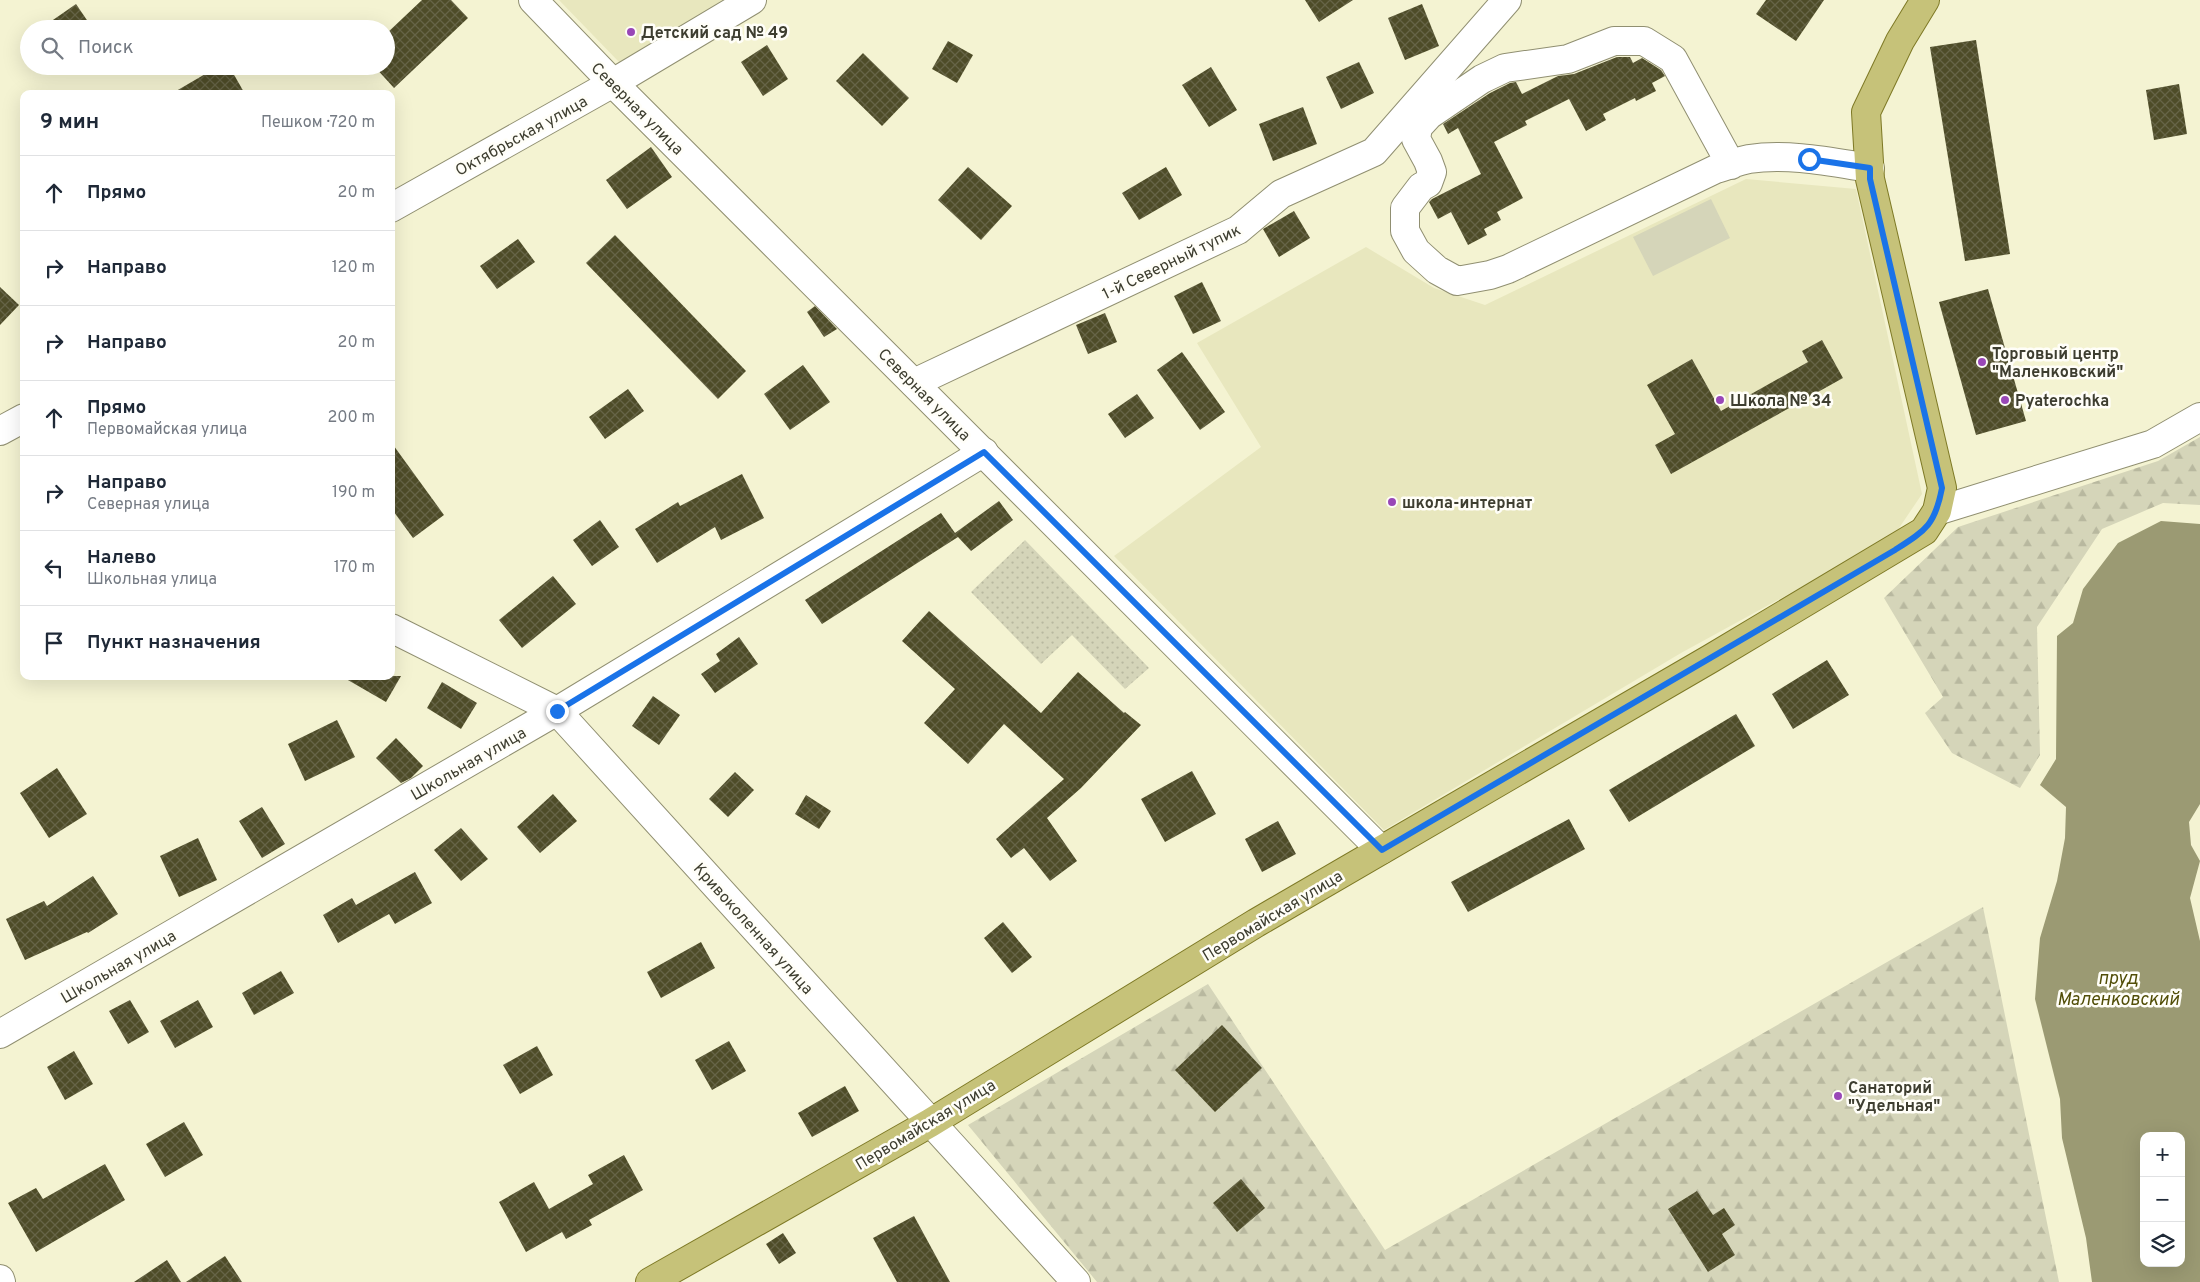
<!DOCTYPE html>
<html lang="ru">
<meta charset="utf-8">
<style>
body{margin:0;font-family:Overpass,sans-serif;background:#f2f2f3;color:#1f2937}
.controls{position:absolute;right:15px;bottom:15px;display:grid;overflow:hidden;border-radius:10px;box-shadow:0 5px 20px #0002}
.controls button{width:45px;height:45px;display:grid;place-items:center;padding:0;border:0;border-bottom:1px solid #e0e1e3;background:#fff;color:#1f2937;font:25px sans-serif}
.stop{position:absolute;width:15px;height:15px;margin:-11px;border:4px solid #1a73e8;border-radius:50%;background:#fff}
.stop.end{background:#1a73e8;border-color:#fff;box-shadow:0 1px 5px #0008}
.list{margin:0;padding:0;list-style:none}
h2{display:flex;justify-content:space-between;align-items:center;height:65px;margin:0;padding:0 20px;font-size:21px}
h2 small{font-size:16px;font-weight:400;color:#747a83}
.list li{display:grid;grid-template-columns:32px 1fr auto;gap:15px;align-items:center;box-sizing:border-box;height:75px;padding:0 20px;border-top:1px solid #e0e1e3}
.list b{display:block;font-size:19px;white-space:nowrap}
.list p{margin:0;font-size:16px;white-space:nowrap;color:#747a83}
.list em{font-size:16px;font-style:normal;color:#747a83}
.icon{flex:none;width:28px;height:28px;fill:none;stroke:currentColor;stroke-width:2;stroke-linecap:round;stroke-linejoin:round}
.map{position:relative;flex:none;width:2200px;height:1282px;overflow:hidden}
.search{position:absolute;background:#fff;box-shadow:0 5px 20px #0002;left:20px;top:20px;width:375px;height:55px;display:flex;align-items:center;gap:12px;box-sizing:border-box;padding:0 18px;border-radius:28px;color:#747a83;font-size:19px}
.panel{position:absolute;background:#fff;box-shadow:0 5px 20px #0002;left:20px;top:90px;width:375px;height:590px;border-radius:10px}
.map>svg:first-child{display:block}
.built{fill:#e8e7be}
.green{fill:url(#green-dots)}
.forest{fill:url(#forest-firs)}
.pitch{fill:#d5d5b9}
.water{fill:#9b9a73;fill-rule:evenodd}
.building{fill:url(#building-cross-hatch)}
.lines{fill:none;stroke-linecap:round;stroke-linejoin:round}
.minor-casing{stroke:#908f71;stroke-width:30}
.major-casing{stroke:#7e7925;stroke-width:30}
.minor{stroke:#fff;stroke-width:28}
.major{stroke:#c6c279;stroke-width:28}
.route{stroke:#1a73e8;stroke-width:6}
.poi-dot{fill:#9947b7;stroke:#fffef8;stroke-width:2}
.labels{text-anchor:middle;stroke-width:5;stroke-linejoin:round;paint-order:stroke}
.poi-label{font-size:16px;font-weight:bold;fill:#3e3e30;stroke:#fffef8;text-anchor:start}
.street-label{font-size:16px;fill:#3e3e30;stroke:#fffef8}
.water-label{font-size:18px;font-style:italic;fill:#524e08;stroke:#fffef8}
</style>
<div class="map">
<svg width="2200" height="1282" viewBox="0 0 2200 1282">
<defs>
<pattern id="green-dots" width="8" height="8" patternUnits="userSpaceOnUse" patternTransform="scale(1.25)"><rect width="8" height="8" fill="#d5d5b9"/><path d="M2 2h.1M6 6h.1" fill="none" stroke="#b8b89f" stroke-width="1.8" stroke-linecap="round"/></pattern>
<pattern id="forest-firs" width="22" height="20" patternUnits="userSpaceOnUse" patternTransform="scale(1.25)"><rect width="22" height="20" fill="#d5d5b9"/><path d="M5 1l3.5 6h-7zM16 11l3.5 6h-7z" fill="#b8b89f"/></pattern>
<pattern id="building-cross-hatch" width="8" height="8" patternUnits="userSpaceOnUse" patternTransform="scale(1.25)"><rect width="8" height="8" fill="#4e4c28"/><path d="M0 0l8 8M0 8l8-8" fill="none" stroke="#666447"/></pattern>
</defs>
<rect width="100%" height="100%" fill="#f4f3d2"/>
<g class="built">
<polygon points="559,0 727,0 620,63"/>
<polygon points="1746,179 1856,189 1922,494 1893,537 1681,653 1384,830 1114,556 1261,447 1197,343 1366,247 1434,288 1485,305"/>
</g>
<polygon class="green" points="1025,540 1149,668 1125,689 1072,635 1041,664 971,592"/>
<g class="forest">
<polygon points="2200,437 2200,505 2163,503 2102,529 2037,627 2040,755 2020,788 1952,753 1925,713 1943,697 1884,598 1958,527 2158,461"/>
<polygon points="1983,907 2059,1282 1097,1282 968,1125 1208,984 1385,1250"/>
</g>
<polygon class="pitch" points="1711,199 1730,238 1653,276 1633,237"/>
<path class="water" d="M2161,521l39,3v280l-11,18 2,23 9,16 -10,37 10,43v341h-108l-6,-44 -24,-100 -2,-39 -25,-100 5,-61 17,-57 8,-43 1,-31 -26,-22 16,-26 1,-123 16,-13 10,-34 35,-46zM2144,1136h37v127h-37z"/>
<g class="building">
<polygon points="422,0 451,0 468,18 394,88 374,66 386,66 386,34"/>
<polygon points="1305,0 1353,0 1319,22"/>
<polygon points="1766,0 1824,0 1796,41 1756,14"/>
<polygon points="76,4 93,29 40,29"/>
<polygon points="1422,4 1439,46 1405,60 1388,18"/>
<polygon points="1976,40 2010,254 1965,261 1930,47"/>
<polygon points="948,41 973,55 957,83 932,69"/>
<polygon points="767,45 788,79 763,96 741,62"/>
<polygon points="863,53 909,98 882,126 836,81"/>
<polygon points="1617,57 1630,57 1633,63 1642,58 1661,70 1665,76 1652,83 1656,91 1636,101 1635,98 1603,114 1606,120 1586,131 1569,99 1525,121 1527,125 1494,142 1523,198 1497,212 1501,220 1484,229 1487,235 1468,245 1451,212 1438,219 1429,202 1432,199 1481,174 1458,128 1448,134 1443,124 1490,93 1510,83 1516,82 1522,94 1558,76 1574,74"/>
<polygon points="1359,62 1374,93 1341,109 1326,77"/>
<polygon points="219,66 229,66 245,94 171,94"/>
<polygon points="1211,67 1237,110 1209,127 1182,85"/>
<polygon points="2179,84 2187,134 2154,140 2146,90"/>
<polygon points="1303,107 1317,144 1273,161 1259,124"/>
<polygon points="651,147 672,177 627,209 606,180"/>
<polygon points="968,167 1012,206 981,240 938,200"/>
<polygon points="1166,167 1182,195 1139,220 1122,193"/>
<polygon points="1294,211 1310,238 1279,257 1263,229"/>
<polygon points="615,235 746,371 718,399 586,263"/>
<polygon points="518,239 535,262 497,289 480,266"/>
<polygon points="1202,282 1221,321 1193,334 1174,296"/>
<polygon points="0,287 19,305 0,325"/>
<polygon points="1988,289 2026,421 1976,435 1939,302"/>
<polygon points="815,306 837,329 824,337 807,312"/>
<polygon points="1105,313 1117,342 1088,354 1076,325"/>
<polygon points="1822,340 1843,378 1671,474 1655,445 1675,434 1647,385 1692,359 1721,411 1808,362 1802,351"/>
<polygon points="1182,352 1225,412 1200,430 1157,370"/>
<polygon points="803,365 830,402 790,430 764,394"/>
<polygon points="628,389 644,411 605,439 589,417"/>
<polygon points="1137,394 1154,418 1125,438 1108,414"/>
<polygon points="391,442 444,515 413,538 391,508"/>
<polygon points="742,474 764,518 721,540 715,527 657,563 635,529 678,502 680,506"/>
<polygon points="999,501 1013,520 971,551 958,537 822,624 805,600 941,513 955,533"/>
<polygon points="600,520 619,547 592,566 573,540"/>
<polygon points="553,576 576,604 522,648 499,620"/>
<polygon points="929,611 1041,713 1078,672 1124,713 1125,712 1141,725 1081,788 1047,818 1077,861 1050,881 1024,848 1011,858 996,839 1064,779 1004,724 968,764 924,723 955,689 902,641"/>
<polygon points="739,637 758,664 715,693 701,674 720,661 716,654"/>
<polygon points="1827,660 1849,695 1793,729 1772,694"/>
<polygon points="341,676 401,676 386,702"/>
<polygon points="442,682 477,703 461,729 427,708"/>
<polygon points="653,696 680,715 659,745 632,726"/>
<polygon points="1736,714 1755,746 1629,822 1609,790"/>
<polygon points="337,720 355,757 305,781 288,744"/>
<polygon points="396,738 423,766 411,778 401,783 376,758"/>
<polygon points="57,768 87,814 49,838 20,793"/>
<polygon points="1192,771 1216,814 1165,842 1141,799"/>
<polygon points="735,772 754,790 728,817 709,799"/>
<polygon points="553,794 577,821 540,853 517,827"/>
<polygon points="806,795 831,811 819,829 795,814"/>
<polygon points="262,807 285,844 262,858 239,821"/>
<polygon points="1569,819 1585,849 1468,912 1451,882"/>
<polygon points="1278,821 1296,854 1262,872 1245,839"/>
<polygon points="461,828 488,859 461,881 434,850"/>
<polygon points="198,838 217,880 179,897 160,856"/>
<polygon points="415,872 432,903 395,924 389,914 338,943 323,915 352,898 356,905"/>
<polygon points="93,876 118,914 88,933 87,932 25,960 6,919 44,901 47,906"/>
<polygon points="1003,922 1032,957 1012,973 984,938"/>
<polygon points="701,942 715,968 661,998 647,972"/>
<polygon points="281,971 294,993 254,1015 242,993"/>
<polygon points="130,1000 149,1032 128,1044 109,1011"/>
<polygon points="198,1000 213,1027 175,1048 160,1021"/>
<polygon points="1222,1025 1262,1068 1215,1112 1175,1070"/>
<polygon points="729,1041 746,1071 712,1090 695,1060"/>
<polygon points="537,1046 553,1075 520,1094 503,1065"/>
<polygon points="74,1051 93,1084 65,1100 47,1067"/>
<polygon points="845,1086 859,1111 812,1137 798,1113"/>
<polygon points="184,1122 203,1155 165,1177 146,1144"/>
<polygon points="624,1155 643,1190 589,1220 592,1225 566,1239 562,1232 526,1252 499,1202 534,1182 549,1209 593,1184 588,1175"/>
<polygon points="105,1164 125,1200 36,1252 8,1203 36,1188 43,1199"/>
<polygon points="1241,1179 1265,1208 1237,1232 1213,1203"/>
<polygon points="1697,1191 1713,1215 1724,1208 1735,1225 1722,1234 1735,1255 1708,1272 1668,1209"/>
<polygon points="914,1216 950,1282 897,1282 873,1238"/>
<polygon points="783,1233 796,1253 779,1264 766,1244"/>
<polygon points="225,1256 242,1282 186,1282"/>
<polygon points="167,1260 181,1282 134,1282"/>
</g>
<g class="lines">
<defs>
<g id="minor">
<polyline points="533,0 613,83 1381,850"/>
<path d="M1731,165l-58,-106 -29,-18h-30l-46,18 -63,9 -23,11 -53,36 -11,12 -2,12 12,22 4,11 -4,11 -7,4 -16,21v23l11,20 21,19 20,11 33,-6 18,-6 208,-100c11,-3 22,-8 33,-10 39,-6 82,3 121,9"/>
<polyline points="391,208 613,83 752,0"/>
<polyline points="914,383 1238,230 1281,194 1374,152 1507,0"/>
<polyline points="0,431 24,418"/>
<polyline points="1937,511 2153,444 2200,417"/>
<polyline points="391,628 557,711 1076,1282"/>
<polyline points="0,1034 557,711 984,452"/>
<polyline points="0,1279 1,1282"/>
</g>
<polyline id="major" points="650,1282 930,1123 1256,923 1710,659 1924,531 1937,511 1942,488 1870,179 1866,112 1900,41 1925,0"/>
</defs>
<use href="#minor" class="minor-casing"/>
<use href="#major" class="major-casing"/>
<use href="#minor" class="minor"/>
<use href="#major" class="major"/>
</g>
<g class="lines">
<path class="route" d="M557,711l427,-259 398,398 513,-300c31,-20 40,-25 47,-62l-72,-309v-11l-61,-9"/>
</g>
<g class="poi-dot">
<circle cx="631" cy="32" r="5"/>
<circle cx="1982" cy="362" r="5"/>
<circle cx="1720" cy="400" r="5"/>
<circle cx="2005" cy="400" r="5"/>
<circle cx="1392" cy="502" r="5"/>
<circle cx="1838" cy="1096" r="5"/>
</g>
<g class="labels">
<g class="poi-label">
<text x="641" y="38">Детский сад № 49</text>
<text x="1992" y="359">Торговый центр<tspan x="1992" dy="18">"Маленковский"</tspan></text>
<text x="1730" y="406">Школа № 34</text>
<text x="2015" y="406">Pyaterochka</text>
<text x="1402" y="508">школа-интернат</text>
<text x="1848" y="1093">Санаторий<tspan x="1848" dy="18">"Удельная"</tspan></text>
</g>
<g class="street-label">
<text transform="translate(638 108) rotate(45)" y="6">Северная улица</text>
<text transform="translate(521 135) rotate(-29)" y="6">Октябрьская улица</text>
<text transform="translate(1171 261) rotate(-26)" y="6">1-й Северный тупик</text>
<text transform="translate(925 394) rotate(45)" y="6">Северная улица</text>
<text transform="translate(468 763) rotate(-30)" y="6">Школьная улица</text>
<text transform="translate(1272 915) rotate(-31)" y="6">Первомайская улица</text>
<text transform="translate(754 928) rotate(48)" y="6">Кривоколенная улица</text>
<text transform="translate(118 966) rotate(-30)" y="6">Школьная улица</text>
<text transform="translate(925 1124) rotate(-31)" y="6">Первомайская улица</text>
</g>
<g class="water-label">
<text x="2118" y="984">пруд<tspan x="2118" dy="21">Маленковский</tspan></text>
</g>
</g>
</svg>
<div class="controls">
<button>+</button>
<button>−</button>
<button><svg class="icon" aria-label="layers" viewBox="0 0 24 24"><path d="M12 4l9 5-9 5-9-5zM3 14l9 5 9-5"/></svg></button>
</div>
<div class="stop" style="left:1809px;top:159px"></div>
<div class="stop end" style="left:557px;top:711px"></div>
<div class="search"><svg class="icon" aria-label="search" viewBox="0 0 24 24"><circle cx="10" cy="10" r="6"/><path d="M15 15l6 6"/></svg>Поиск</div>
<section class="panel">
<h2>9 мин<small>Пешком · 720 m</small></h2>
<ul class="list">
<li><svg class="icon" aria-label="ahead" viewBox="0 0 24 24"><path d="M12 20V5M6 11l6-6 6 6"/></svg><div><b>Прямо</b></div><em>20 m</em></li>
<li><svg class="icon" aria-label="right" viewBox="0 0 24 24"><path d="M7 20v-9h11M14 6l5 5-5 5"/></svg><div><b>Направо</b></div><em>120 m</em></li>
<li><svg class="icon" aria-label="right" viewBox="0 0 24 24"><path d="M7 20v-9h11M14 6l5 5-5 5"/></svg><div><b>Направо</b></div><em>20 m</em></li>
<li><svg class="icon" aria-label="ahead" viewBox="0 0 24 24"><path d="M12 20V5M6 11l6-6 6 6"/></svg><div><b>Прямо</b><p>Первомайская улица</p></div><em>200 m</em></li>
<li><svg class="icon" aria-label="right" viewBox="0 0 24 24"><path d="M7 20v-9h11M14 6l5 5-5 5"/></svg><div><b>Направо</b><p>Северная улица</p></div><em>190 m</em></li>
<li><svg class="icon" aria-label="left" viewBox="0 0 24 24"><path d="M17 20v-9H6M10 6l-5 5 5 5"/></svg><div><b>Налево</b><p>Школьная улица</p></div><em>170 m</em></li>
<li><svg class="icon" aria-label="arrive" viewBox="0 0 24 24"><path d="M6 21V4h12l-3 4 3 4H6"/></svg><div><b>Пункт назначения</b></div></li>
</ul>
</section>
</div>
